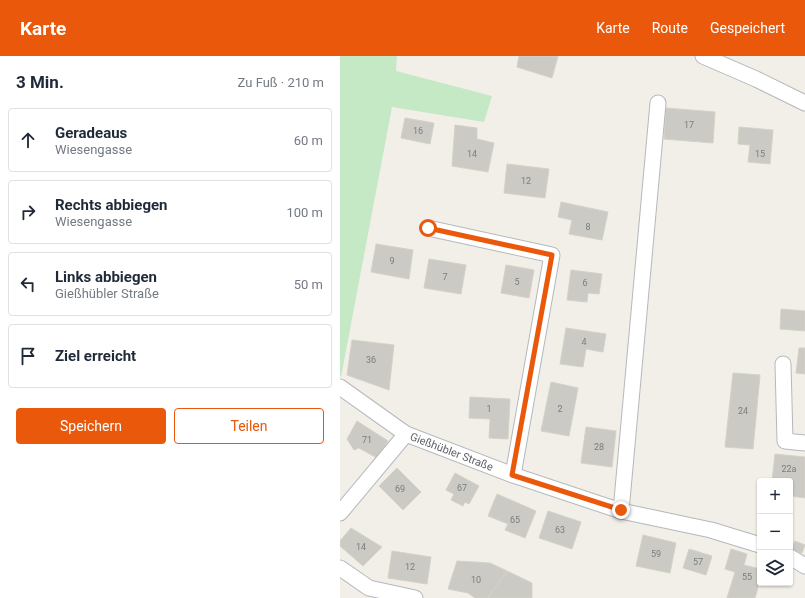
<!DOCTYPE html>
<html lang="de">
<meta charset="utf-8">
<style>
body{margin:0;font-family:Roboto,sans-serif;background:#f6f6f7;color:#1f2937}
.controls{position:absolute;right:12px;bottom:12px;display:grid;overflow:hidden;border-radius:4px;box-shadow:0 1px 3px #0004}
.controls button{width:36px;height:36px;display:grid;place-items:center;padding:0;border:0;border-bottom:1px solid #e0e1e3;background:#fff;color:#1f2937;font:20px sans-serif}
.stop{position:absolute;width:12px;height:12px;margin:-9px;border:3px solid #ea580c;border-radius:50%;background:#fff}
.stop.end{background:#ea580c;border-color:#fff;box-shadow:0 1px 4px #0008}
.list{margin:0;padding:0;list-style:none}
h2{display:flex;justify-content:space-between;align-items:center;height:52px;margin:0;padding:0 16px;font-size:17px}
h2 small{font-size:13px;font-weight:400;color:#747a83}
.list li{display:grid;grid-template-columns:26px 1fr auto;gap:12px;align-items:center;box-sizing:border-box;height:64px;margin:0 8px 8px;padding:0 8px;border:1px solid #e0e1e3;border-radius:4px}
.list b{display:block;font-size:15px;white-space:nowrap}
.list p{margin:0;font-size:13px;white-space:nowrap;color:#747a83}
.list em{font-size:13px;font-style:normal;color:#747a83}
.actions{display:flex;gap:8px;padding:12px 16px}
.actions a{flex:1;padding:9px 0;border:1px solid #ea580c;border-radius:4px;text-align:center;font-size:14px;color:#ea580c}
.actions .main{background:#ea580c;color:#fff}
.icon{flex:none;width:22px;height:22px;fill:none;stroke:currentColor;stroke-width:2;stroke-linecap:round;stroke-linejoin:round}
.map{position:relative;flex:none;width:465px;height:542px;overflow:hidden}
header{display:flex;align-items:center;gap:24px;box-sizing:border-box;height:56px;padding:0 20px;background:#ea580c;color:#fff}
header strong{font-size:19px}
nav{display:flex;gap:22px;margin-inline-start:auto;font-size:14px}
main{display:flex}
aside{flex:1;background:#fff}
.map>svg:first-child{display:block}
.green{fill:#c5e8c5}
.building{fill:#cccac5;stroke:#d6d1c6}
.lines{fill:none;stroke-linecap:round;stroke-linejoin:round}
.minor-casing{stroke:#b5b8bc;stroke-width:17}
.minor{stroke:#fff;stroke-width:15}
.route{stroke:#ea580c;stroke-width:5}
.labels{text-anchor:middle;stroke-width:3.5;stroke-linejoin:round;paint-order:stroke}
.number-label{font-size:9px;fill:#7a7d7f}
.street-label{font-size:11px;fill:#5f6368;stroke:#fff}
</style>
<header>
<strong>Karte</strong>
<nav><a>Karte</a><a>Route</a><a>Gespeichert</a></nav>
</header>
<main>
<aside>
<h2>3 Min.<small>Zu Fuß · 210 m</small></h2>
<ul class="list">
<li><svg class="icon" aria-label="ahead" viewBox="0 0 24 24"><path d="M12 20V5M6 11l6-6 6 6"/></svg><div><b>Geradeaus</b><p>Wiesengasse</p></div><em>60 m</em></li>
<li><svg class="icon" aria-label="right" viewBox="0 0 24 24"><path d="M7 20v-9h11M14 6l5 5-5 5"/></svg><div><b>Rechts abbiegen</b><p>Wiesengasse</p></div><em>100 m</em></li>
<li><svg class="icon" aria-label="left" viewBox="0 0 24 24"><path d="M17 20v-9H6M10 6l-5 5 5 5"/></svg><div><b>Links abbiegen</b><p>Gießhübler Straße</p></div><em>50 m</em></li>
<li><svg class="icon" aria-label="arrive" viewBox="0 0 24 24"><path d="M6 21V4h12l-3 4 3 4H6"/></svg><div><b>Ziel erreicht</b></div></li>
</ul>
<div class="actions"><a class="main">Speichern</a><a>Teilen</a></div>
</aside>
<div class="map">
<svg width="465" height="542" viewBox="0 0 465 542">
<rect width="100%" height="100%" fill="#f1efe8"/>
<polygon class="green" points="0,0 57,0 56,15 152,40 144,66 52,51 1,321 0,320"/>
<g class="building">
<polygon points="179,0 218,0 212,22 177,11"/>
<polygon points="326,52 375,56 373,87 324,83"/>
<polygon points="65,62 94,67 90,88 61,82"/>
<polygon points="115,69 137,72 137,83 154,87 148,116 112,110"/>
<polygon points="399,71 433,74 430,108 408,106 410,89 398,88"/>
<polygon points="167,108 209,113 205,142 164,137"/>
<polygon points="221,146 268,156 262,184 229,178 232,164 218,161"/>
<polygon points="36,188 73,194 69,223 31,216"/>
<polygon points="89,203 126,209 121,238 84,232"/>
<polygon points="166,209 194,214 189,242 161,237"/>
<polygon points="231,214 262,218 259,238 248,237 247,246 227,244"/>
<polygon points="441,253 465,255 465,275 440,273"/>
<polygon points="226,272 266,278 263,296 246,293 243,311 220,308"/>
<polygon points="12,284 54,289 49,334 7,319"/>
<polygon points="459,292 465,292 465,318 456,317"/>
<polygon points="393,317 420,319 413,393 385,391"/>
<polygon points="211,326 238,332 229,380 201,375"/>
<polygon points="130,341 170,343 168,383 149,382 150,363 129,362"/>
<polygon points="17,365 48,385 37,402 19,392 14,394 7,383"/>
<polygon points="246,371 276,375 272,411 241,407"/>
<polygon points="435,398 465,401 465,442 450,440 450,425 432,425"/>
<polygon points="57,412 81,436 63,454 39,430"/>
<polygon points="115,417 139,430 129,448 125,446 123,450 111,444 114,438 106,434"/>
<polygon points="157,438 196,455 185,482 165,474 168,468 148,460"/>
<polygon points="208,455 241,466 232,493 199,482"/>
<polygon points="11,472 42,491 23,510 0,490 0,485"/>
<polygon points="303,479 336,487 330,517 296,510"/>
<polygon points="455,485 465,489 462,497 451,493"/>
<polygon points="349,493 372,500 366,519 343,512"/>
<polygon points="391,493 407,498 404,509 420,513 420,525 415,542 387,542 395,516 385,513"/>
<polygon points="52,495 91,501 87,528 48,522"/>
<polygon points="117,505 150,507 167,515 148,542 135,542 128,537 108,533"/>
<polygon points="167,515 192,527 192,542 148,542"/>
</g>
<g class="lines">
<defs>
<g id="minor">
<polyline points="363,0 416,23 465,47"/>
<polyline points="88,172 212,199 173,419"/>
<polyline points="443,308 445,385 465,387"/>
<path id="s1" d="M0,331l66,47 107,41 108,36 90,19 49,15"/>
<polyline points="281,455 318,47"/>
<polyline points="0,457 66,378"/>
<polyline points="450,501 465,510"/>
<polyline points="0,512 29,532 75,542"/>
</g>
</defs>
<use href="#minor" class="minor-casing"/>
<use href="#minor" class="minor"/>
</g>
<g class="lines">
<polyline class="route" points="88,172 212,199 172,419 281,454"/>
</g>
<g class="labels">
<g class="number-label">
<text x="349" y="72">17</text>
<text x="78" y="78">16</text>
<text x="132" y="101">14</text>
<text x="420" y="101">15</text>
<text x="186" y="128">12</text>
<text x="248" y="174">8</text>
<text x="52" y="208">9</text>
<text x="105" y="224">7</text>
<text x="177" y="229">5</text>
<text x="245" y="230">6</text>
<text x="244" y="289">4</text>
<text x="31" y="307">36</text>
<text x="149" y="356">1</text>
<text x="220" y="356">2</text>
<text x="403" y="358">24</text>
<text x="27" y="387">71</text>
<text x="259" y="394">28</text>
<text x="449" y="416">22a</text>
<text x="122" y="435">67</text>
<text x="60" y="436">69</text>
<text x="175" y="467">65</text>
<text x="220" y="477">63</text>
<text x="21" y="494">14</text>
<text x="316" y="501">59</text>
<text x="358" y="509">57</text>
<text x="70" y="514">12</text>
<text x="407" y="524">55</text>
<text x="136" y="527">10</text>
</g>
<g class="street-label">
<text dy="4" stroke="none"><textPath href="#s1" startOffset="130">Gießhübler Straße</textPath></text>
</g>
</g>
</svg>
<div class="controls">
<button>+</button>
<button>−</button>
<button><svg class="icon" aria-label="layers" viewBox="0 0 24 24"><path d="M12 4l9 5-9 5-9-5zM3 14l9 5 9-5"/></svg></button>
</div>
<div class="stop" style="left:88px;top:172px"></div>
<div class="stop end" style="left:281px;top:454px"></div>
</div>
</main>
